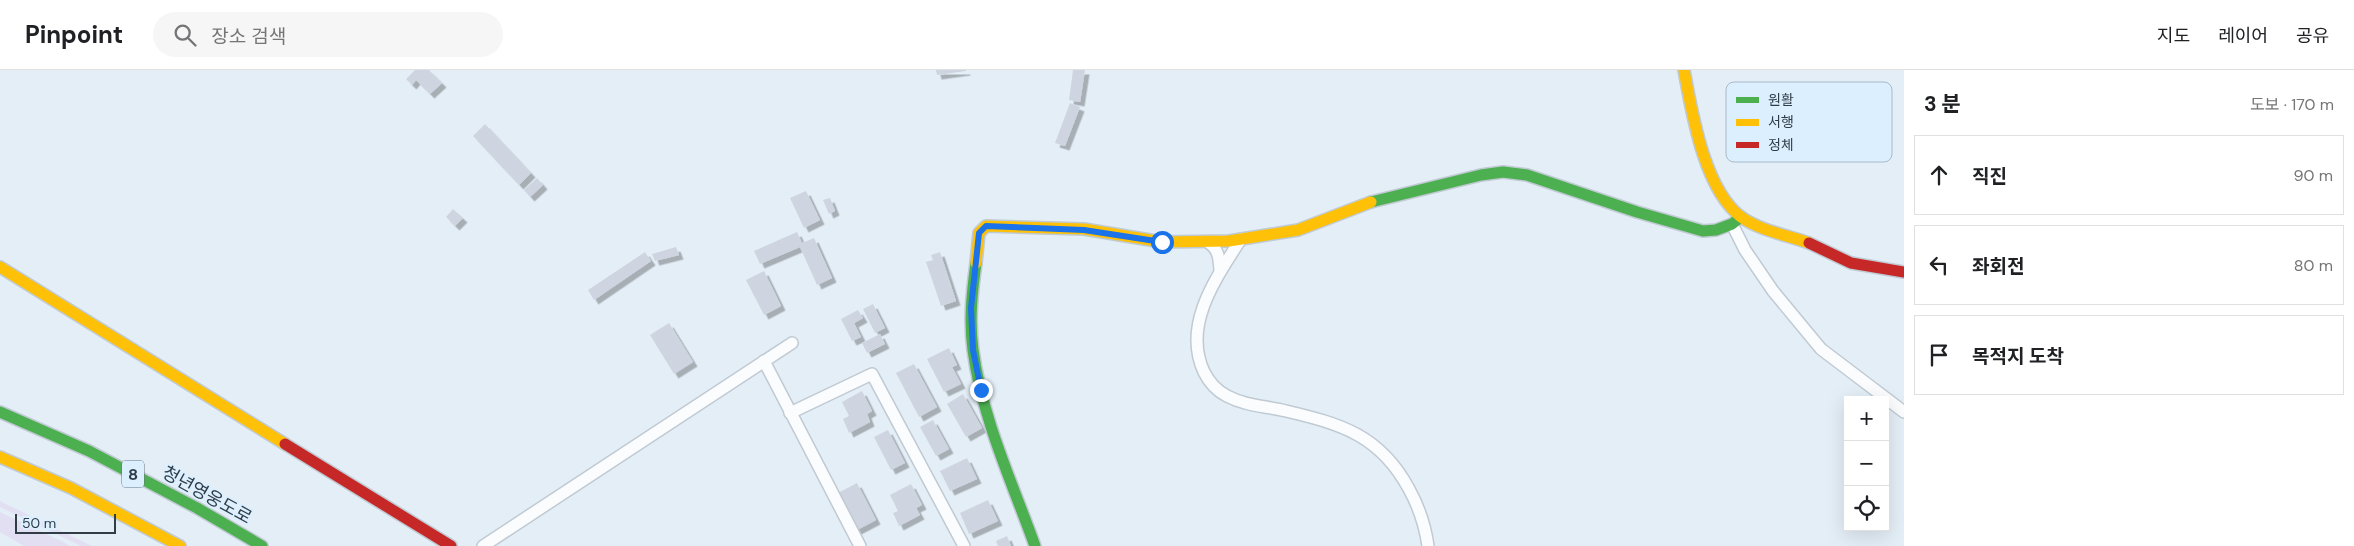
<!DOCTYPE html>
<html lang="ko">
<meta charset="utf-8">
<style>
body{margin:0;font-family:"DM Sans","Noto Sans KR",sans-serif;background:#f6f6f6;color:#202124}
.controls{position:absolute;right:15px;bottom:15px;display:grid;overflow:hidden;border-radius:0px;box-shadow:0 5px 20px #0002}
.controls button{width:45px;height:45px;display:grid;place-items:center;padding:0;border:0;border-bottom:1px solid #e0e0e0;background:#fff;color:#202124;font:25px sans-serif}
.scale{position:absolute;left:15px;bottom:12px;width:101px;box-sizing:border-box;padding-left:5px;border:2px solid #303d47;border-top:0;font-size:14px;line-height:18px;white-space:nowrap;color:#303d47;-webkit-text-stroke:4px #dcefff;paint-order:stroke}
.stop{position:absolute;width:15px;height:15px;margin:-11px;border:4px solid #1a73e8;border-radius:50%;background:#fff}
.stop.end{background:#1a73e8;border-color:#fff;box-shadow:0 1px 5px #0008}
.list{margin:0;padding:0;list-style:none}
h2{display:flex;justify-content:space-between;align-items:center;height:65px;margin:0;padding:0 20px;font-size:21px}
h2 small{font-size:16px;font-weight:400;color:#757577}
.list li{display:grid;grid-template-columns:32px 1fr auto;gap:15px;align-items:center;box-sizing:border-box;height:80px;margin:0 10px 10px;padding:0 10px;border:1px solid #e0e0e0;border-radius:0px}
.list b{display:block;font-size:19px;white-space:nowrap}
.list em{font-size:16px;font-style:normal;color:#757577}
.icon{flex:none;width:28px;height:28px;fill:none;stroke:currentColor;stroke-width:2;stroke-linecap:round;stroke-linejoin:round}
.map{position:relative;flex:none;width:1904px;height:476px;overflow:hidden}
header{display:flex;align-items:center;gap:30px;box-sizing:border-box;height:70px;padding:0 25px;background:#fff;border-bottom:1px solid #e0e0e0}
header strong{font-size:24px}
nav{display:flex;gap:28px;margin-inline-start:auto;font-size:18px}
.search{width:350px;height:45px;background:#f6f6f6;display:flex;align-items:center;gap:12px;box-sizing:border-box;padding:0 18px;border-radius:28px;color:#757577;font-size:19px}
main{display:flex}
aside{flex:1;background:#fff}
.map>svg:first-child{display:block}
.green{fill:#e3dff3}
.building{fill:#cfd5e0;filter:url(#shadow)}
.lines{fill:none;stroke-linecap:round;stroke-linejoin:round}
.street-casing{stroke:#c0cad3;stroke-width:14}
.fast-casing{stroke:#c0cad3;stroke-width:14}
.slow-casing{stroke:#c0cad3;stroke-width:14}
.jam-casing{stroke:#c0cad3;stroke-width:14}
.street{stroke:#fbfcfe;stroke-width:11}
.fast{stroke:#4caf50;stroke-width:11}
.slow{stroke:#ffc107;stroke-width:11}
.jam{stroke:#c62828;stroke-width:11}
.route{stroke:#1a73e8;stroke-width:6}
.labels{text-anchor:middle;stroke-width:4;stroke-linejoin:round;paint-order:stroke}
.shield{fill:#dcefff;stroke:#64727e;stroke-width:1}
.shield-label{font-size:16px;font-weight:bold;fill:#303d47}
.street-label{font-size:18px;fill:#303d47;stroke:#dcefff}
.key{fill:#dcefff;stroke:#a8bac8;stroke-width:1}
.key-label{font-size:14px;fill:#303d47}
</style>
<header>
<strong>Pinpoint</strong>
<div class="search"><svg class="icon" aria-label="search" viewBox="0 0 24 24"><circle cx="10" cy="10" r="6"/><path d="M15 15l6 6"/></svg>장소 검색</div>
<nav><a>지도</a><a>레이어</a><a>공유</a></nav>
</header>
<main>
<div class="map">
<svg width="1904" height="476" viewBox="0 0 1904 476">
<defs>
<filter id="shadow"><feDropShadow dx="4.5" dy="4.5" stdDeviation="0" flood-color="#0004"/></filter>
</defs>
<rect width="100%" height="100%" fill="#e4eef7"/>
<g class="green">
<polygon points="0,431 92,476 81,476 0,437"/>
<polygon points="0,442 63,472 70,476 24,476 0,462"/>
</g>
<g class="building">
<polygon points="415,0 429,0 442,13 430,24 416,10 412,15 406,9"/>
<polygon points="936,0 966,0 966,1 937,5"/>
<polygon points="1073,0 1085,0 1080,32 1069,30"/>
<polygon points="1070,33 1080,37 1065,76 1055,73"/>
<polygon points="485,54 531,103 519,115 473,66"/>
<polygon points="537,108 543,115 530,127 524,120"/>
<polygon points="806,121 820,150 804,158 790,128"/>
<polygon points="830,128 835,141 829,144 823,130"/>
<polygon points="453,139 463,148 455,156 446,147"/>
<polygon points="797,162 802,173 814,168 832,208 817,215 800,177 760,194 754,181"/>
<polygon points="676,177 679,185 655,191 652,184"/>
<polygon points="645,182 651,191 594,230 588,220"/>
<polygon points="940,182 956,231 941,236 926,192 933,190 931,185"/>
<polygon points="764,201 781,236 764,245 746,210"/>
<polygon points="873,234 885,258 875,263 863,239"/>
<polygon points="858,240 863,248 854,253 861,267 852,271 841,249"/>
<polygon points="669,253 693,292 674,304 650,265"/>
<polygon points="880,264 885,274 867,283 862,273"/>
<polygon points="949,278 957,295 952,297 961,314 944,322 927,289"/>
<polygon points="914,294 937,337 919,347 896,303"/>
<polygon points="862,321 872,341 867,344 870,352 849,363 843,349 849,346 842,332"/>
<polygon points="963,324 982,358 966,367 947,334"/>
<polygon points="933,350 949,379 936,386 920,357"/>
<polygon points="888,360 905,393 891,400 874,367"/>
<polygon points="967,388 977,409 950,421 940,401"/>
<polygon points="857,413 876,450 855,461 836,424"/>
<polygon points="911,414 922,435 916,438 920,445 899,456 893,443 898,441 890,425"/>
<polygon points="988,430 998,451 969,464 960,443"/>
<polygon points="1007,466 1011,476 998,476 996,471"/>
</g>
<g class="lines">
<defs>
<g id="street">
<polyline points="1732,154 1745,180 1773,221 1821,279 1904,342"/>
<path d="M1241,169c-25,39 -59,86 -37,133 5,10 13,19 23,24 19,10 38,10 59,15 55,13 94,24 123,78 10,18 16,36 19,57"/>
<path d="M1209,173c10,7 10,15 11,27"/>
<polyline points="764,291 860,476"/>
<polyline points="790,343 872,304 964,476"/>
<polyline points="483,476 792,273"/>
</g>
<g id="fast">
<polyline points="1371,132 1481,105 1503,102 1527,105 1637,142 1703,161 1716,160 1732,154 1741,147"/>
<path d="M976,193c-4,29 -7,58 -3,87 9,68 39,132 62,196"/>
<polyline points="0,342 89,381 197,438 262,476"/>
</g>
<g id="slow">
<path d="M1684,0c8,43 20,119 57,147 20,14 46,18 68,26"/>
<polyline points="976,193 979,163 986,156 1084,159 1162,172 1229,171 1298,160 1371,132"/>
<polyline points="0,197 285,374"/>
<polyline points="0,387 71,418 180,476"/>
</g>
<g id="jam">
<polyline points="1809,173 1851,193 1904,202"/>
<polyline points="285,374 451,476"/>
</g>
</defs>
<use href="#street" class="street-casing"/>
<use href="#fast" class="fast-casing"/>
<use href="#slow" class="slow-casing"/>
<use href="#jam" class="jam-casing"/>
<use href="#street" class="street"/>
<use href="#fast" class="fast"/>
<use href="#slow" class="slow"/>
<use href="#jam" class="jam"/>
</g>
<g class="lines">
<polyline class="route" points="981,320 973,280 971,238 979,163 986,156 1084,160 1162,172"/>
</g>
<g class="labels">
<rect class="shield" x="122" y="390.5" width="22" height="27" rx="4"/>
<g class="shield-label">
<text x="133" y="410">8</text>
</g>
<g class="street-label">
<text transform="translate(207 425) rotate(29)" y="6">청년영웅도로</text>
</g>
</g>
<rect x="1726" y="12" width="166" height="80" rx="8" class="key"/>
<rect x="1736" y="27" width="23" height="6" fill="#4caf50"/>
<rect x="1736" y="49" width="23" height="7" fill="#ffc107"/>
<rect x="1736" y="72" width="23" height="6" fill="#c62828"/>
<g class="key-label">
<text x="1768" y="35">원활</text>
<text x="1768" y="57">서행</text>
<text x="1768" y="80">정체</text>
</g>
</svg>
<div class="controls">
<button>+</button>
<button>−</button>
<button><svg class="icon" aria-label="locate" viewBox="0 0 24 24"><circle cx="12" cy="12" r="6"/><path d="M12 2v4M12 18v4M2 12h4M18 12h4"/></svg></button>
</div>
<div class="scale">50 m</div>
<div class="stop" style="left:1162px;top:172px"></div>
<div class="stop end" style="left:981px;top:320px"></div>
</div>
<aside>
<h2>3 분<small>도보 · 170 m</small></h2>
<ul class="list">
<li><svg class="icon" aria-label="ahead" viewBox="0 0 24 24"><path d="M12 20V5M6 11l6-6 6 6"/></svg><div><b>직진</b></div><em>90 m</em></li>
<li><svg class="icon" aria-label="left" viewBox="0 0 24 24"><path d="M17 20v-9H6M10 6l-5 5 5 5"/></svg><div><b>좌회전</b></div><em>80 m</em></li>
<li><svg class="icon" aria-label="arrive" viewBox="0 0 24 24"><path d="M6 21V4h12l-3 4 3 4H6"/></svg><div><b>목적지 도착</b></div></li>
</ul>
</aside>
</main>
